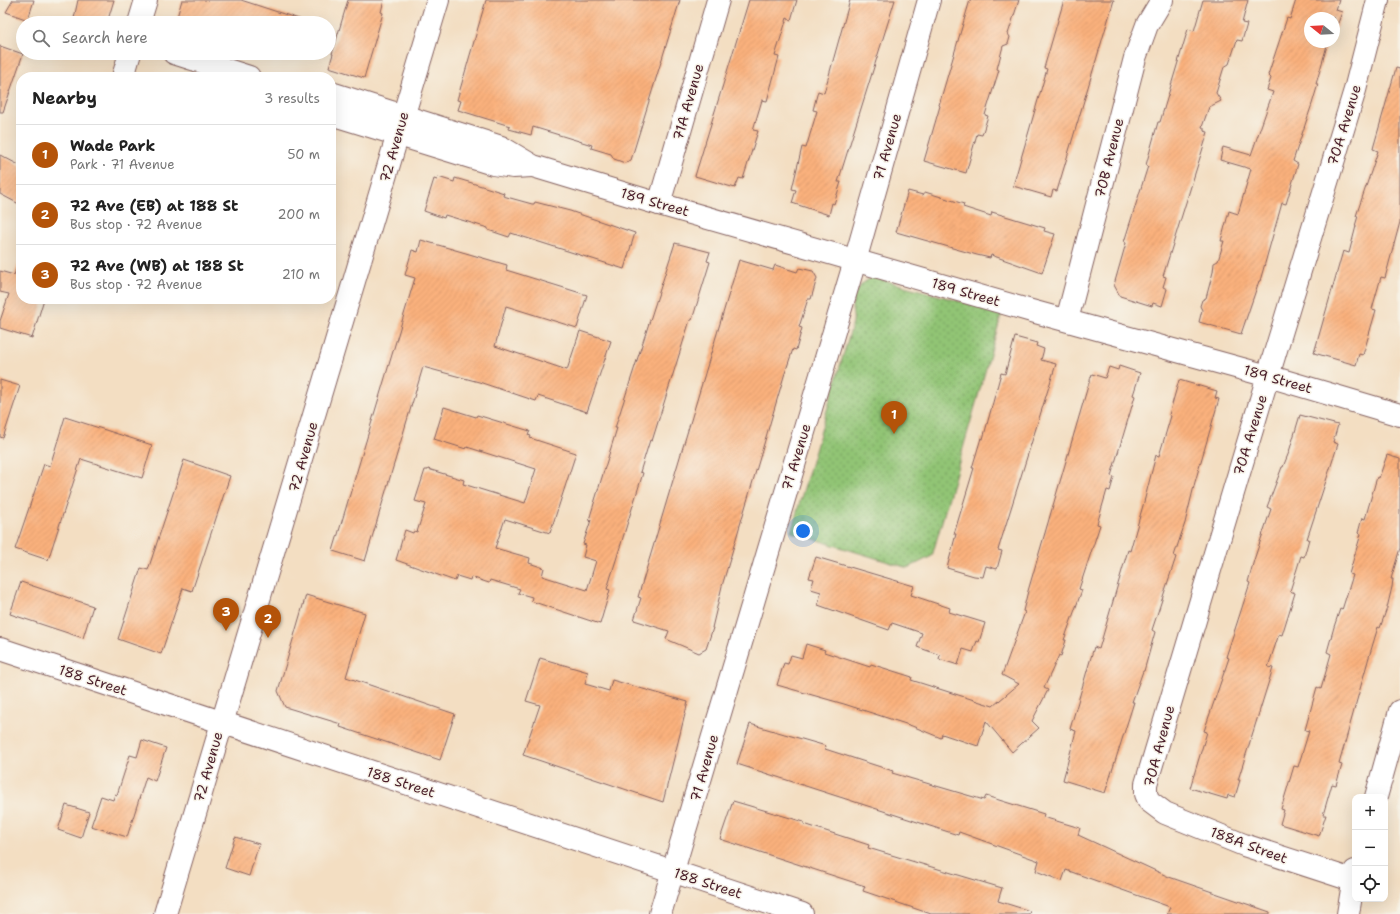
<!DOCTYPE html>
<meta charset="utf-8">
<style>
body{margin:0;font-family:"Shantell Sans",sans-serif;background:#f2f2f2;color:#222}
.controls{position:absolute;right:12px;bottom:12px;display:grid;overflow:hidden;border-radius:8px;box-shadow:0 4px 16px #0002}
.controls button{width:36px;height:36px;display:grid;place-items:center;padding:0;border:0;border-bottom:1px solid #e0e0e0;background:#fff;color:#222;font:20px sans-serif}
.compass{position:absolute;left:1304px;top:12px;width:36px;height:36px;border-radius:50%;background:#fff;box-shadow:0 4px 16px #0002;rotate:288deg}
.you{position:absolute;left:803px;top:531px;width:14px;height:14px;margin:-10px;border:3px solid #fff;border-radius:50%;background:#1a73e8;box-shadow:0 0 0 6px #1a73e833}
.badge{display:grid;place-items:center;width:26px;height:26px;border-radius:50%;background:#b45309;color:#fff;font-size:13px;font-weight:700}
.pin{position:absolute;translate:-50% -33px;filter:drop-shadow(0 1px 2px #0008)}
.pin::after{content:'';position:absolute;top:21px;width:14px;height:12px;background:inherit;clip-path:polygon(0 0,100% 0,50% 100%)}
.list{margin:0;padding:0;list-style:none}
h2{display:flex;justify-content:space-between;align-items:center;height:52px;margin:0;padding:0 16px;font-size:17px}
h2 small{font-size:13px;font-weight:400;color:#767676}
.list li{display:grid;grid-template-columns:26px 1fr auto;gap:12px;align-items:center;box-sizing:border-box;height:60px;padding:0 16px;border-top:1px solid #e0e0e0}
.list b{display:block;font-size:15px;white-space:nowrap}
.list p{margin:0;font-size:13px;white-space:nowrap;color:#767676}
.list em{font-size:13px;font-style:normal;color:#767676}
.icon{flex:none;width:22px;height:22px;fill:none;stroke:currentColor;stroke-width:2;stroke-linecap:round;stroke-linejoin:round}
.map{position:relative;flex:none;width:1400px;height:914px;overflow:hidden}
.search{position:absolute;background:#fff;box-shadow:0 4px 16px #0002;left:16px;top:16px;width:320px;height:44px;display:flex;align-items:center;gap:10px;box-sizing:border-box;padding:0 14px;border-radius:22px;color:#767676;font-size:15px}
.panel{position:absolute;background:#fff;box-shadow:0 4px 16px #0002;left:16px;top:72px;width:320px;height:232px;border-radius:16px}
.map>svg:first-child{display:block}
.park{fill:url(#park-dots);stroke:#6e7250}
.building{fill:url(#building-hatch)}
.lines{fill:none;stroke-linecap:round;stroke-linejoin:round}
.minor-casing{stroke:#856260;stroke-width:24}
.major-casing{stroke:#856260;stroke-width:24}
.minor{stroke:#fff;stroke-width:22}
.major{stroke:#fff;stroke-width:22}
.labels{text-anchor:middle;stroke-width:3;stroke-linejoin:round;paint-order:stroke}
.street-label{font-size:14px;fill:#4a1f2b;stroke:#f7f3e8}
</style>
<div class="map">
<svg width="1400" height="914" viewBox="0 0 1400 914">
<defs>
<pattern id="park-dots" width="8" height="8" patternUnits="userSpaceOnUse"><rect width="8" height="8" fill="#91c475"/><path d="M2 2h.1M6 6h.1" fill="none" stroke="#789f60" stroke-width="1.8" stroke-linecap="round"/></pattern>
<pattern id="building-hatch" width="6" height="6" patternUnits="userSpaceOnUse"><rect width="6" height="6" fill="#fab17d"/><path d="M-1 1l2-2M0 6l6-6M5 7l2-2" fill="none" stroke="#d8986c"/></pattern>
</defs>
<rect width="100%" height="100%" fill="#f7f3e8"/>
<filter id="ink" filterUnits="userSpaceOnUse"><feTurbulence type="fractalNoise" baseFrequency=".025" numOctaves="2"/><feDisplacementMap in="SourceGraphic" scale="8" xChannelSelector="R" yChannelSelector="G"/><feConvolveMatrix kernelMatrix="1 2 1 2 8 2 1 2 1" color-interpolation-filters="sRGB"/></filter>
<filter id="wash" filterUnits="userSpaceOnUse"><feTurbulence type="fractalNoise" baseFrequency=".012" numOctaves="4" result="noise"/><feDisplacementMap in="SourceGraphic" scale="16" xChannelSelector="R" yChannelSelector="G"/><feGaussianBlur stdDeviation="0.9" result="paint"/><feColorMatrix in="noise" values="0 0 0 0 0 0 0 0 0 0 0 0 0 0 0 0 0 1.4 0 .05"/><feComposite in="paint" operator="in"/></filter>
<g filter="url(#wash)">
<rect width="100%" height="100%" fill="#f3dec2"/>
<path class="park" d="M871,278h5l126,35 -70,243 -24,12 -117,-36 62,-210c1,-5 -1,-10 -1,-16 2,-13 7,-22 19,-28z"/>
<g id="blocks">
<g class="building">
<polygon points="13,0 34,0 28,20 6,12"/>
<polygon points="78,0 114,0 107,23 73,23"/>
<polygon points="182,0 241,0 302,20 302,23 196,23 177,17"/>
<polygon points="348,0 384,0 381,12 383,13 364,78 329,67 333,54 332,54"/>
<polygon points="486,0 680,0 631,160 625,163 614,159 611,154 591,148 592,145 533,127 531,135 509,129 510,126 458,110 461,101 457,100"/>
<polygon points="749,0 797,0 791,20 787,18 775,56 779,57 767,101 762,100 753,130 758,131 743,179 739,178 735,188 695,176"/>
<polygon points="850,0 895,0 838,182 841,182 834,204 832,203 829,215 792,203 796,190 792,189 802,147 806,148 817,111 813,110 818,91 824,93"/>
<polygon points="970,0 1019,0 1008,34 1010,37 1008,44 1003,46 997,69 999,70 985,115 988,116 982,135 977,134 966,173 924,161 940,106 939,105"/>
<polygon points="1064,0 1114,0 1057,191 1053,190 1051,197 1013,186 1047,69 1044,68"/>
<polygon points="1203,0 1248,0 1242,23 1247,24 1242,41 1237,40 1229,64 1224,67 1216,93 1221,101 1209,107 1202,127 1204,128 1204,131 1208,132 1163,276 1166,277 1163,287 1167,289 1162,306 1153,303 1152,306 1120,296 1114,285 1126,243 1124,242 1148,166 1146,165 1158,122 1160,122 1188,29 1194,31"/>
<polygon points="1296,0 1339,0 1336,10 1342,12 1336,29 1334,29 1334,18 1310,18 1310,42 1328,42 1316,84 1318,84 1312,104 1293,161 1298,164 1286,204 1282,203 1260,281 1259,281 1241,334 1199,322 1202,310 1200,306 1202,300 1206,298 1213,272 1214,263 1218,261 1224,241 1221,241 1229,211 1238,214 1251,169 1220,160 1223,147 1251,155 1273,92 1267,90 1271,78 1268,75 1287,18 1290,19"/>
<polygon points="0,46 23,54 3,112 0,112"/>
<polygon points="1396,68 1400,69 1400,222 1385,278 1381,277 1372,309 1376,310 1363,355 1359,354 1356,365 1314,353 1343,251 1349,253 1356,226 1355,226 1358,216 1356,216 1378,151 1373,149 1374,145"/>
<polygon points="0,155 21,166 21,205 0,194"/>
<polygon points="438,177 454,182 455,178 472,183 504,193 503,196 532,204 534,204 535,202 570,211 635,233 624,269 511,233 509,237 488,230 488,228 445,215 444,218 424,211 434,179 437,180"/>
<polygon points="908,191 923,195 925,192 964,204 963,207 991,216 992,212 1045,228 1044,231 1055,234 1042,273 991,255 990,258 977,255 896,232"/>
<polygon points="421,240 507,265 506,270 587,295 577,328 506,306 495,346 567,370 580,331 611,341 587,412 538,396 536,401 479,382 423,367 365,561 333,551 415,278 405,275 412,250 418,252"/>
<polygon points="675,243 710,252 707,261 710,262 692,320 690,320 652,441 650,440 640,472 643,473 607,589 610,590 600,624 531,601 532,597 518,593 520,589 490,580 489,583 471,577 470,580 457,576 455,581 396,560 405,530 413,533 414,531 417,532 426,504 415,501 425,470 428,470 428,469 464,480 463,484 525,503 536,469 467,447 466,449 434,439 444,407 476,417 477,415 530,431 528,435 531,436 530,438 576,453 550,533 505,519 495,548 530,558 529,563 544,568 542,576 587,590 596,561 583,557 586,545 583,544 591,520 589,520 617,428 615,428"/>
<polygon points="739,260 773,270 775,265 797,272 799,268 813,271 817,278 811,299 808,299 799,327 802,328 796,350 793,349 784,376 722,586 712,628 713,628 706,649 699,653 666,639 669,631 634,620 641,598 638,597"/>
<polygon points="18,265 21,265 21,299 44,299 32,338 0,328 0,321 9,294 0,292 0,271 14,275"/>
<polygon points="1015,337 1037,343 1036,346 1044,349 1041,360 1056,364 998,550 1002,551 997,569 986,566 983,577 974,576 947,568 956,534 954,534 974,468 972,468 981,438 983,439 1001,373 1005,374"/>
<polygon points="1119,366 1140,373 1133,395 1135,396 1111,476 1114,477 1110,491 1107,490 1097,524 1100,525 1079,589 1082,590 1064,640 1066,640 1061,656 1059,655 1044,688 1048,690 1032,721 1039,728 1012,752 986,721 978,746 942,734 941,738 912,726 844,704 777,685 784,663 788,664 791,655 802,658 806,644 825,650 824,652 870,667 871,664 912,677 911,680 993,706 1019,684 1002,675 1025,612 1023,611 1028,591 1088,386 1092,374 1105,378 1109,367 1118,370"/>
<polygon points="0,380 20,386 3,438 0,437"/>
<polygon points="1179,380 1217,391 1215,398 1219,399 1195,482 1185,523 1174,556 1176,557 1152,630 1155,632 1144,671 1143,671 1132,702 1134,702 1105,793 1063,780 1076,731 1070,729 1094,647 1099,649 1128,550 1130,551 1144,502 1156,455 1159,456 1171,416 1169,415"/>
<polygon points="1300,415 1338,425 1333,442 1338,444 1307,539 1309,539 1304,557 1301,556 1290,591 1295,593 1282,635 1279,634 1268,667 1273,668 1238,780 1240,780 1235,797 1228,795 1227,799 1190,788 1207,732 1204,731 1229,658 1226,657 1250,583 1248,582 1254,560 1271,509 1267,507 1282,467 1283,467 1289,452"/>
<polygon points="65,417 152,445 142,478 81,459 48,560 15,549 44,464 50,466"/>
<polygon points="1387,455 1400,459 1400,548 1391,579 1393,579 1392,587 1387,608 1380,628 1378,627 1369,657 1339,764 1342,765 1336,785 1332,784 1323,815 1326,815 1319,836 1280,824 1284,810 1281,809 1294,766 1298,767 1309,731 1305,730 1317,687 1321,689 1331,654 1327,652 1334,627 1340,609 1342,610 1353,575 1349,574 1361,534 1358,533 1362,518 1365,519 1377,477 1379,478"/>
<polygon points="184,460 230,476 192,591 183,588 161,654 118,639 141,568 148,570"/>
<polygon points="816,557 914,586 911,595 950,608 949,612 985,623 979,642 977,641 973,652 963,649 958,665 939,659 940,655 917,647 922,633 892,623 889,630 818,605 821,592 811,589 814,579 809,578"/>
<polygon points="21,582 93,606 83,638 10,614"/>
<polygon points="306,595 365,613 346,677 455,714 440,760 340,727 341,724 285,707 278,691"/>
<polygon points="540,658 588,672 585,684 609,691 612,680 688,702 663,802 523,755 540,705 526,701"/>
<polygon points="750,724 826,746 825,749 893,771 892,773 984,800 986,796 1044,814 1043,817 1080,828 1078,835 1169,877 1270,912 1270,914 1167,914 1170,907 1066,870 1062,881 1036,871 1039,861 959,832 958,835 737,764"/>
<polygon points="142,740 166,748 155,781 146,777 127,837 91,826 101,796 113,800 115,794 117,795 130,755 137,757"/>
<polygon points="733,801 804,822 804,824 869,845 868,848 1002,888 998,901 1030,911 1029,914 931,914 863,891 865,886 720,839"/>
<polygon points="66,805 89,812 81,838 58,830"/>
<polygon points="235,837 259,844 249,876 225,868"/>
</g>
</g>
</g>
<g filter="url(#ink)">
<use href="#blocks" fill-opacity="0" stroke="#856260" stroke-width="1"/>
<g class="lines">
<defs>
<g id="minor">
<polyline points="139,23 146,0"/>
<polyline points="174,53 249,77"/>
<polyline points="123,77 130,53"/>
<polyline points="331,93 501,147 533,166 659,204 1028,310 1268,376 1400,415"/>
<polyline points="331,114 493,164 513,167 532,166"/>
<polyline points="659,204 718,0"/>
<polyline points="1067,320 1135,58 1147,25 1162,0"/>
<polyline points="0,649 802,914"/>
<polyline points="1376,797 1400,711"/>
<polyline points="1352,880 1244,845 1165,813 1149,801 1146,794 1146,784 1268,376 1355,90 1378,0"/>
<polyline points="660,914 855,261 929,0"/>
<polyline points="1348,914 1355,871"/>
</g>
<polyline id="major" points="165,914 438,0"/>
</defs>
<use href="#minor" class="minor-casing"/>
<use href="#major" class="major-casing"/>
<use href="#minor" class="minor"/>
<use href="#major" class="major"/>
</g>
</g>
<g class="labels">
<g class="street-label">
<text transform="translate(688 102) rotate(-74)" y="5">71A Avenue</text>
<text transform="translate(1344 125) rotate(-73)" y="5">70A Avenue</text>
<text transform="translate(394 147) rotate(-74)" y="5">72 Avenue</text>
<text transform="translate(887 147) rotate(-74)" y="5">71 Avenue</text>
<text transform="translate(1109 158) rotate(-76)" y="5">70B Avenue</text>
<text transform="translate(655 202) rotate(16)" y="5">189 Street</text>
<text transform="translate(966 292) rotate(16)" y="5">189 Street</text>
<text transform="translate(1278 379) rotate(16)" y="5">189 Street</text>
<text transform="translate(1250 435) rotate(-73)" y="5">70A Avenue</text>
<text transform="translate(303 457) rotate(-74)" y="5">72 Avenue</text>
<text transform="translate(796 457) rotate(-73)" y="5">71 Avenue</text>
<text transform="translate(93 680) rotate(18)" y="5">188 Street</text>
<text transform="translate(1159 746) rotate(-75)" y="5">70A Avenue</text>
<text transform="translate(208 767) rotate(-74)" y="5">72 Avenue</text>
<text transform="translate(704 768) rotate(-74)" y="5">71 Avenue</text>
<text transform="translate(401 782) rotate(18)" y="5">188 Street</text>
<text transform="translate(1249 845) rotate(20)" y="5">188A Street</text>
<text transform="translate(708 883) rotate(18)" y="5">188 Street</text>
</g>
</g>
</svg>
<div class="controls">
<button>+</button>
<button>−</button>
<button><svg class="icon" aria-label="locate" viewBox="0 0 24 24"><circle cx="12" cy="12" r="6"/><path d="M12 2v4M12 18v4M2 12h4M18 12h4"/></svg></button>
</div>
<svg class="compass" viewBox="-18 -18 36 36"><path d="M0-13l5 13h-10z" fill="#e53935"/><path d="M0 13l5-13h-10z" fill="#767676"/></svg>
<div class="you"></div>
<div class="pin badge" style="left:894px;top:434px">1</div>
<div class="pin badge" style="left:268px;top:638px">2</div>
<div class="pin badge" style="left:226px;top:631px">3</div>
<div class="search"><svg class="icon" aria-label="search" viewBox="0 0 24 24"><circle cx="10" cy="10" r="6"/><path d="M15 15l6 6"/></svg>Search here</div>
<section class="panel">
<h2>Nearby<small>3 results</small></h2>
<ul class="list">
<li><span class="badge">1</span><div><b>Wade Park</b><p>Park · 71 Avenue</p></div><em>50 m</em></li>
<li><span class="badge">2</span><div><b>72 Ave (EB) at 188 St</b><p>Bus stop · 72 Avenue</p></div><em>200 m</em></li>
<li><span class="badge">3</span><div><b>72 Ave (WB) at 188 St</b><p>Bus stop · 72 Avenue</p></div><em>210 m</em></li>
</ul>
</section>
</div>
